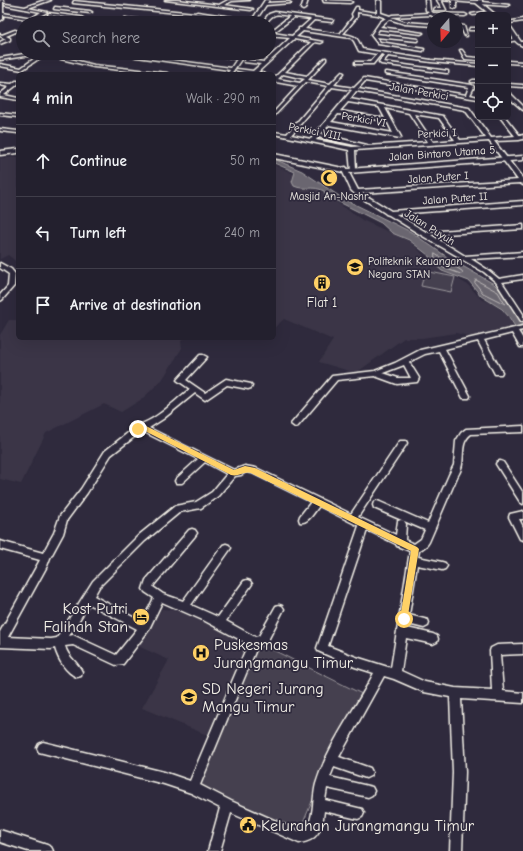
<!DOCTYPE html>
<meta charset="utf-8">
<style>
body{margin:0;font-family:"Comic Neue",sans-serif;background:#2b2836;color:#f1f3f6}
.controls{position:absolute;right:12px;top:12px;display:grid;overflow:hidden;border-radius:6px;box-shadow:0 4px 16px #0002}
.controls button{width:36px;height:36px;display:grid;place-items:center;padding:0;border:0;border-bottom:1px solid #403e4a;background:#23202e;color:#f1f3f6;font:20px sans-serif}
.compass{position:absolute;left:427px;top:12px;width:36px;height:36px;border-radius:50%;background:#23202e;box-shadow:0 4px 16px #0002;rotate:199deg}
.stop{position:absolute;width:12px;height:12px;margin:-9px;border:3px solid #ffd166;border-radius:50%;background:#fff}
.stop.end{background:#ffd166;border-color:#fff;box-shadow:0 1px 4px #0008}
.list{margin:0;padding:0;list-style:none}
h2{display:flex;justify-content:space-between;align-items:center;height:52px;margin:0;padding:0 16px;font-size:17px}
h2 small{font-size:13px;font-weight:400;color:#a3a3aa}
.list li{display:grid;grid-template-columns:26px 1fr auto;gap:12px;align-items:center;box-sizing:border-box;height:72px;padding:0 16px;border-top:1px solid #403e4a}
.list b{display:block;font-size:15px;white-space:nowrap}
.list em{font-size:13px;font-style:normal;color:#a3a3aa}
.icon{flex:none;width:22px;height:22px;fill:none;stroke:currentColor;stroke-width:2;stroke-linecap:round;stroke-linejoin:round}
.map{position:relative;flex:none;width:523px;height:851px;overflow:hidden}
.search{position:absolute;background:#23202e;box-shadow:0 4px 16px #0002;left:16px;top:16px;width:260px;height:44px;display:flex;align-items:center;gap:10px;box-sizing:border-box;padding:0 14px;border-radius:22px;color:#a3a3aa;font-size:15px}
.panel{position:absolute;background:#23202e;box-shadow:0 4px 16px #0002;left:16px;top:72px;width:260px;height:268px;border-radius:6px}
.map>svg:first-child{display:block}
.built{fill:#3b3647}
.green{fill:#454050;stroke:#9c989c}
.water{fill:#6a6670;stroke:#a19ea0}
.lines{fill:none;stroke-linecap:round;stroke-linejoin:round}
.shore{stroke:#bdb9b8;stroke-width:1}
.minor-casing{stroke:#f4f1e8;stroke-width:3}
.tertiary-casing{stroke:#f4f1e8;stroke-width:3}
.secondary-casing{stroke:#f4f1e8;stroke-width:3}
.minor{fill:#2f2a3d;fill-rule:evenodd}
.tertiary{fill:#2f2a3d;fill-rule:evenodd}
.secondary{fill:#2f2a3d;fill-rule:evenodd}
.route{fill:#ffd166}
.labels{text-anchor:middle;stroke-width:3.5;stroke-linejoin:round;paint-order:stroke}
.far-street-label{font-size:11px;fill:#f4f1e8;stroke:#2f2a3d}
.far-poi-label{font-size:11px;fill:#f4f1e8;stroke:#2f2a3d}
.poi-label{font-size:13px;fill:#f4f1e8;stroke:#2f2a3d}
.near-poi-label{font-size:16px;fill:#f4f1e8;stroke:#2f2a3d;text-anchor:start}
</style>
<div class="map">
<svg width="523" height="851" viewBox="0 0 523 851">
<rect width="100%" height="100%" fill="#2f2a3d"/>
<filter id="ink" filterUnits="userSpaceOnUse"><feTurbulence type="fractalNoise" baseFrequency=".025" numOctaves="2"/><feDisplacementMap in="SourceGraphic" scale="8" xChannelSelector="R" yChannelSelector="G"/><feConvolveMatrix kernelMatrix="1 2 1 2 8 2 1 2 1" color-interpolation-filters="sRGB"/></filter>
<g filter="url(#ink)">
<g class="built">
<polygon points="18,157 18,263 8,255 0,259 0,158"/>
<polygon points="274,165 299,176 362,220 411,242 431,263 468,285 481,299 495,305 508,316 515,327 473,337 456,333 422,338 404,338 356,373 319,362 333,340 284,319 274,328"/>
<polygon points="9,320 18,320 18,338 185,338 181,341 182,348 162,380 142,399 121,412 104,404 46,433 21,484 0,479 0,335"/>
<polygon points="162,609 184,611 253,644 212,737 142,708 169,660 138,646"/>
</g>
<g class="green">
<polygon points="425,271 455,277 451,292 421,286"/>
<polygon points="253,644 267,647 366,696 331,756 298,835 192,786"/>
</g>
<path class="water" d="M274,159l28,12 40,27 69,34 39,27 44,25 12,12 17,26v17l-14,-22 -7,-8 -21,-13 -12,-15 -27,-10 -10,-9 -4,-7 -19,-15 -17,-7 -11,-10 -56,-28 -1,-4c-11,-6 -19,0 -30,-5l-2,-4 3,-10 -21,-9z"/>
<g class="lines">
<g class="shore">
<polygon points="435,254 462,271 463,273 461,274 444,268 435,261"/>
<polygon points="476,280 498,292 505,304 483,293 475,283"/>
</g>
<defs>
<g id="minor">
<polygon points="0,0 3,0 3,13 32,18 41,12 4,5 6,4 25,7 45,0 51,0 28,8 47,12 33,20 3,15 3,19 0,21"/>
<polygon points="165,0 177,0 219,5 228,0 250,0 232,1 224,5 253,9 251,10"/>
<polygon points="265,0 269,0 267,3 289,2 291,3 266,5 254,23 250,23"/>
<polygon points="304,0 308,0 305,9 303,10 301,9"/>
<polygon points="323,0 350,1 352,2 350,3 324,2"/>
<path d="M379,0l2,1v12l9,3 2,-1 37,-2 -3,-3 -1,-10h4l1,10 3,3 32,1 2,1 -2,1 -30,-1 -1,2 -3,-2 -40,2 14,5 28,2v2l-28,-2 -16,-5 -9,8 43,6 -2,1 -42,-5 -3,5 42,5 -1,2 -41,-4 4,5 44,7 -1,2 -45,-7 -7,-9 9,-13 6,-4 -8,-3 -21,-3v5l-14,17c13,2 14,3 19,15l69,11 47,4v2l-47,-4 -43,-6 -5,6 65,9v2h-2l-65,-9 -2,-2 5,-7 -3,-1 -8,10h-18v-2h15l7,-8 -18,-3 -5,-10 -3,-3 -48,-7 -7,6 27,5 -2,1 -6,-1 -30,30 22,4 18,-18h1v2l-18,20 22,4 12,-12 2,1 -10,12 20,3 10,-10 102,17 3,-8 -84,-13v-2h2l85,13 2,2 -4,8 8,2v2l-113,-18 -7,8 111,19 22,30 24,-2 -15,-19h5l15,19 3,-1v4l-4,1 -25,1 29,38v6l-3,-2 -158,10 29,18 132,-10v4l-127,9 30,18 97,-7v4l-92,6 34,21 58,-4v4l-52,3 17,11 11,9 24,-4v4l-21,3 21,32v7h-2l-25,-39 -12,-10 -21,-12 -3,-1 -1,-2 -38,-22 -32,-20 -3,-1 -1,-1 -31,-20 -3,-3 -10,-22 5,-1 12,23 160,-10 -29,-39 -134,9 1,20 -5,1 -2,-21 -75,-16v-2l13,2 41,-48 -22,-4 -32,34v-4l24,-26 -22,-4h-2v-4l37,-36 -17,-3 -36,33 7,2h-14l-16,-4 2,-1 16,2 8,-7 -17,-2 5,-9h4l-5,7 16,2 26,-24 -21,-2v-3l21,-17c-13,-2 -16,-4 -24,7h-4l7,-9 6,-2 58,8 -1,2 -18,-2 -9,9 35,5 13,-17 -1,-3 4,-7h2v3l19,3v-12zM294,17l17,2 -10,9h-2v2l-7,6 -19,-3zM283,74l22,5 -5,4 -22,-4zM332,87l20,3 -41,49 -20,-4zM356,91l109,19 21,28 -26,2 -17,-24 -93,-17zM348,102l31,5 6,11 -45,-7zM385,108l24,5 19,29 -76,5 -36,-7 2,-3 46,10 3,-2 -46,-11 8,-9 71,13 1,-1zM338,114l49,7 6,12 -62,-11zM414,114l25,4 16,22 -22,2z"/>
<polygon points="437,0 441,0 446,10 434,10 435,8 442,8"/>
<polygon points="454,0 456,1 456,8 454,9 452,8 452,1"/>
<polygon points="478,0 482,0 482,2 509,5 507,6 480,4 478,3"/>
<polygon points="74,1 195,13 197,12 232,17 230,18 197,14 192,15 182,23 178,23 188,14 73,3"/>
<polygon points="55,7 90,11 92,12 90,13 54,9"/>
<polygon points="490,11 491,13 473,15 471,14"/>
<polygon points="49,13 81,17 83,18 81,19 48,15"/>
<polygon points="125,18 163,22 165,23 124,20"/>
<polygon points="523,19 523,21 510,23 508,22"/>
<polygon points="46,20 63,22 65,23 39,23"/>
<polygon points="457,25 464,26 467,36 465,36 461,28 457,27"/>
<polygon points="470,28 478,28 478,30 469,30"/>
<polygon points="15,30 18,31 6,36 10,38 10,40 0,44 0,42 6,39 0,36 0,34 2,35"/>
<polygon points="516,38 517,40 508,42 508,40"/>
<polygon points="460,50 462,50 467,57 478,58 478,60 465,59"/>
<polygon points="30,53 43,56 22,70 0,66 0,64 21,68 38,56 25,56 0,60 0,58"/>
<polygon points="108,53 120,53 231,68 237,59 203,53 214,53 242,58 231,74 227,74 230,70"/>
<polygon points="54,55 94,65 167,73 169,74 155,74 94,67 53,57 52,56"/>
<polygon points="508,61 523,62 523,64 508,63"/>
<polygon points="473,80 478,80 478,82 471,82 471,81"/>
<polygon points="16,81 18,81 18,84 4,95 18,98 18,100 0,97 0,94 9,87 0,85 0,83 12,84"/>
<polygon points="508,84 523,85 523,87 508,86"/>
<polygon points="508,94 511,94 523,106 523,110 508,97"/>
<polygon points="0,113 18,115 18,117 0,115"/>
<polygon points="0,129 18,131 18,133 0,131"/>
<polygon points="0,263 11,269 15,274 14,286 2,300 0,301 0,295 8,286 9,274 0,268"/>
<path d="M523,326v4l-5,1 5,8v8h-3l-8,-14 -28,7 18,32 -1,2h-6l-17,-33 -33,8 25,47 -1,2h-6l-24,-47 -14,3 -16,8 10,16 -2,4 -20,2 -22,-8 -38,4 -39,46 -3,1 -4,-3 41,-48 43,-5 20,-8 25,-13zM404,365l7,13h-13l-15,-5z"/>
<path d="M200,355h3l4,2 -21,23 19,13 21,-14 25,5 1,2 -1,2 -3,1 -21,-4 -22,15 -10,-7 -32,26 -14,9 85,42 11,-4 11,2 95,46 49,-73h6l1,2 -1,2 -48,72 38,18 2,-14 3,-1 3,1 2,3 -1,16 9,4 7,-5 4,-9 -51,-22 -1,-3 1,-3 3,-1 3,1 48,21 21,-48 5,-10 2,-24 5,-8 5,-4 57,-3v6l-52,2c-14,11 -3,27 -14,43l-28,65 -2,3 -8,6 -1,6 24,5 3,1 2,3 -2,3 -3,1 -25,-5 -8,50 19,5 1,3 -1,3 -4,2 -16,-4 -1,4 26,6 4,2 1,3 -1,3 -4,2 -27,-6 -5,33 24,11 30,6 37,2 -2,-39 1,-3 6,-3 26,-1v10l-23,1 3,36 20,2v10l-62,-4 4,73 -3,79h-12l3,-79 -3,-75 -26,-5 -30,-13 -10,-3 -45,81 31,11 2,4 -2,4 -4,2 -32,-11 -4,10 42,10 2,4 -2,4 -4,2 -41,-9 -2,12 37,9 2,4 -2,4 -4,2 -34,-8c-2,18 -6,30 -25,32l-68,-30 -11,38h-12l12,-43 -29,-15 -27,-9 -125,-32 -2,-4 2,-4 4,-2 121,30 26,9 58,-137 -43,-23 -43,-19 -14,29 -25,33 -7,1 -43,-20 -8,1c3,12 13,16 17,26l-1,4 -4,1c-11,-4 -19,-18 -22,-29l-4,1 -51,-2v-15l40,-72 -40,-11v-8l43,12 11,-20 6,-17 21,-27 24,-38 33,-26c19,-5 36,-24 52,-36l-13,-9zM142,431l56,28 -22,20 -1,2 1,2h6l23,-21 22,12 -15,18 -16,10 -21,4 -36,29 -46,46 -36,57 -6,1 -43,-2 39,-71 3,-8 13,-24 4,-14 20,-27 24,-38zM246,472l6,1 59,29 -11,14 -1,3 1,3c8,2 14,-10 19,-16l40,20 -42,122 1,3 37,16 19,6c-19,37 -46,71 -58,111 -4,14 -1,37 -12,46l-5,1 -68,-30 -31,-16 57,-138 6,-2 4,-3 17,-33 -2,-3 -3,-1 -3,1 -17,30 -4,1 -29,-16 24,-34 2,-3 -2,-3 -3,-1 -3,1 -26,36 -27,-12 38,-54 2,-3 -2,-3 -3,-1 -3,1 -40,56 -20,-7 -10,-7 1,-2 41,-49 2,-3 -2,-3 -3,-1 -3,1 -43,50 -3,9 2,3 9,6 -12,24 -48,-26 5,-9 46,-46 35,-29 21,-4 17,-12 17,-20 6,-1zM367,530l29,14 1,2 13,5 -19,117 -35,-11 -28,-11zM89,604l48,25 -21,26 -39,-18 -4,-2 -4,1z"/>
<polygon points="500,461 503,462 523,493 523,504 520,502 496,464 497,462"/>
<polygon points="523,511 523,519 519,519 523,527 523,540 520,539 509,517 510,514"/>
<polygon points="0,830 47,845 51,847 53,851 28,851 0,842"/>
</g>
<g id="tertiary">
<polygon points="439,0 479,1 496,15 491,15 476,3"/>
<path d="M508,23l13,19h2v4c-9,-3 -15,-14 -15,-23z"/>
</g>
<g id="secondary">
<polygon points="18,149 18,153 0,155 0,151"/>
<polygon points="274,154 348,169 523,156 523,160 348,173 274,158"/>
</g>
</defs>
<use href="#minor" class="minor-casing"/>
<use href="#tertiary" class="tertiary-casing"/>
<use href="#secondary" class="secondary-casing"/>
<use href="#minor" class="minor"/>
<use href="#tertiary" class="tertiary"/>
<use href="#secondary" class="secondary"/>
</g>
</g>
<path class="route" d="M144,425l90,45 11,-4 10,2 162,79 2,2 -12,72 -3,2 -4,-4 11,-68 -160,-78c-8,-2 -12,4 -20,2l-88,-45 -5,1 -3,-2z"/>
<defs>
<symbol id="mosque-disc" viewBox="-11 -11 22 22"><circle r="9.5" fill="#ffd166" stroke="#2f2a3d"/><path d="M3.5-4.9A6 6 0 1 0 3.5 4.9A5 5 0 1 1 3.5-4.9Z" fill="#111"/></symbol>
<symbol id="university-disc" viewBox="-11 -11 22 22"><circle r="9.5" fill="#ffd166" stroke="#2f2a3d"/><path d="M0-5L7-2L0 1L-7-2ZM-4 1L0 2.5L4 1V4Q0 6-4 4Z" fill="#111"/></symbol>
<symbol id="building-disc" viewBox="-11 -11 22 22"><circle r="9.5" fill="#ffd166" stroke="#2f2a3d"/><path d="M-4-6H4V6H1V3H-1V6H-4ZM-2.5-4.3h1.7v1.8h-1.7ZM.8-4.3h1.7v1.8H.8ZM-2.5-1h1.7V.8h-1.7ZM.8-1h1.7V.8H.8Z" fill="#111"/></symbol>
<symbol id="hotel-disc" viewBox="-11 -11 22 22"><circle r="9.5" fill="#ffd166" stroke="#2f2a3d"/><path d="M-6-4.5h1.5V1H6V5H4.5V3h-9V5H-6ZM-4 0a1.8 1.8 0 1 1 3.6 0ZM.5 0V-2.5h3Q6-2.5 6 0Z" fill="#111"/></symbol>
<symbol id="hospital-disc" viewBox="-11 -11 22 22"><circle r="9.5" fill="#ffd166" stroke="#2f2a3d"/><path d="M-5-5h3v3.5h4V-5h3V5h-3V1.5h-4V5h-3Z" fill="#111"/></symbol>
<symbol id="school-disc" viewBox="-11 -11 22 22"><circle r="9.5" fill="#ffd166" stroke="#2f2a3d"/><path d="M0-5L7-2L0 1L-7-2ZM-4 1L0 2.5L4 1V4Q0 6-4 4Z" fill="#111"/></symbol>
<symbol id="civic-disc" viewBox="-11 -11 22 22"><circle r="9.5" fill="#ffd166" stroke="#2f2a3d"/><path d="M-.6-6.5H3V-4.5H.6V-3L4-1V1h2V6H-6V1h2V-1L-.6-3ZM-1.2 2.5V6h2.4V2.5Z" fill="#111"/></symbol>
</defs>
<g fill-rule="evenodd">
<use href="#mosque-disc" x="319" y="168" width="20" height="20"/>
<use href="#university-disc" x="345" y="257" width="20" height="20"/>
<use href="#building-disc" x="312" y="273" width="20" height="20"/>
<use href="#hotel-disc" x="131" y="607" width="20" height="20"/>
<use href="#hospital-disc" x="191" y="643" width="20" height="20"/>
<use href="#school-disc" x="179" y="687" width="20" height="20"/>
<use href="#civic-disc" x="238" y="815" width="20" height="20"/>
</g>
<g class="labels">
<g class="far-street-label">
<text transform="translate(419 91) rotate(10)" y="4">Jalan Perkici</text>
<text transform="translate(364 119) rotate(10)" y="4">Perkici VI</text>
<text transform="translate(315 131) rotate(11)" y="4">Perkici VIII</text>
<text transform="translate(437 133) rotate(-3)" y="4">Perkici I</text>
<text transform="translate(442 153) rotate(-4)" y="4">Jalan Bintaro Utama 5</text>
<text transform="translate(438 177) rotate(-4)" y="4">Jalan Puter I</text>
<text transform="translate(455 198) rotate(-4)" y="4">Jalan Puter II</text>
<text transform="translate(430 227) rotate(32)" y="4">Jalan Puyuh</text>
</g>
<g class="far-poi-label">
<text x="329" y="200">Masjid An-Nashr</text>
<text x="368" y="265" text-anchor="start">Politeknik Keuangan<tspan x="368" dy="13">Negara STAN</tspan></text>
</g>
<g class="poi-label">
<text x="322" y="307">Flat 1</text>
</g>
<g class="near-poi-label">
<text x="128" y="614" text-anchor="end">Kost Putri<tspan x="128" dy="18">Falihah Stan</tspan></text>
<text x="214" y="650">Puskesmas<tspan x="214" dy="18">Jurangmangu Timur</tspan></text>
<text x="202" y="694">SD Negeri Jurang<tspan x="202" dy="18">Mangu Timur</tspan></text>
<text x="261" y="831">Kelurahan Jurangmangu Timur</text>
</g>
</g>
</svg>
<div class="controls">
<button>+</button>
<button>−</button>
<button><svg class="icon" aria-label="locate" viewBox="0 0 24 24"><circle cx="12" cy="12" r="6"/><path d="M12 2v4M12 18v4M2 12h4M18 12h4"/></svg></button>
</div>
<svg class="compass" viewBox="-18 -18 36 36"><path d="M0-13l5 13h-10z" fill="#e53935"/><path d="M0 13l5-13h-10z" fill="#a3a3aa"/></svg>
<div class="stop" style="left:404px;top:619px"></div>
<div class="stop end" style="left:138px;top:429px"></div>
<div class="search"><svg class="icon" aria-label="search" viewBox="0 0 24 24"><circle cx="10" cy="10" r="6"/><path d="M15 15l6 6"/></svg>Search here</div>
<section class="panel">
<h2>4 min<small>Walk · 290 m</small></h2>
<ul class="list">
<li><svg class="icon" aria-label="ahead" viewBox="0 0 24 24"><path d="M12 20V5M6 11l6-6 6 6"/></svg><div><b>Continue</b></div><em>50 m</em></li>
<li><svg class="icon" aria-label="left" viewBox="0 0 24 24"><path d="M17 20v-9H6M10 6l-5 5 5 5"/></svg><div><b>Turn left</b></div><em>240 m</em></li>
<li><svg class="icon" aria-label="arrive" viewBox="0 0 24 24"><path d="M6 21V4h12l-3 4 3 4H6"/></svg><div><b>Arrive at destination</b></div></li>
</ul>
</section>
</div>
